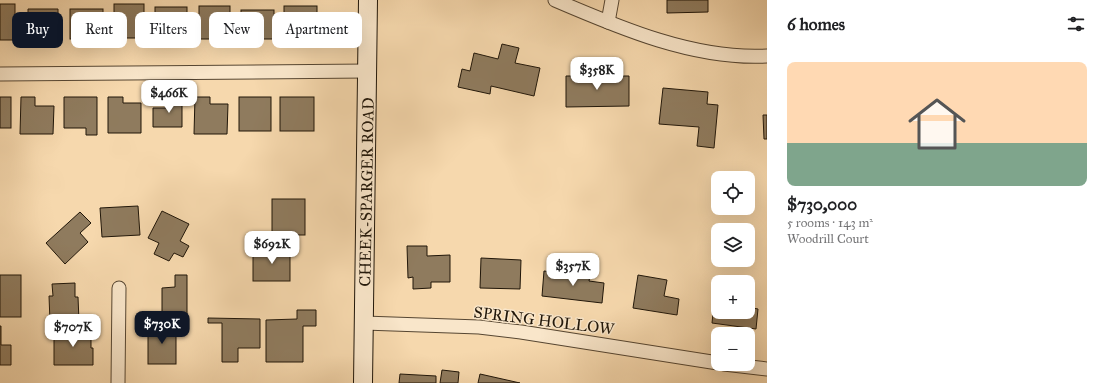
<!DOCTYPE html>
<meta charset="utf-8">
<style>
body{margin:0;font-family:"IM FELL Great Primer",serif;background:#f2f2f2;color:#202124;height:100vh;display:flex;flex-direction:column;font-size:15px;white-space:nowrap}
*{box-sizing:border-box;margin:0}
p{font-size:13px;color:#757577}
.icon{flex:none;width:22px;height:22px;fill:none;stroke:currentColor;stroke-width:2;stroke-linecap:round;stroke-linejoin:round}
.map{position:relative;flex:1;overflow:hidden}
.side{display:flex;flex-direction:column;background:#fff;width:340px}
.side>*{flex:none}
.hud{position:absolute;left:12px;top:12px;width:380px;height:36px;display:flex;gap:8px}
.buttons{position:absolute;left:711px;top:171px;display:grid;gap:8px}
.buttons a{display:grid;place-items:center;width:44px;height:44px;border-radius:8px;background:#fff;box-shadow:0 4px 16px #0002;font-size:20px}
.price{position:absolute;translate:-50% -34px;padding:0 9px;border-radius:8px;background:#fff;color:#222;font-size:13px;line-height:26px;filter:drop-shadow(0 1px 2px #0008)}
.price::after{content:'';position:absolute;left:50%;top:24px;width:12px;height:9px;margin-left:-6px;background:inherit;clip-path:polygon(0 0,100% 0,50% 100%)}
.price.active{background:#111827;color:#fff}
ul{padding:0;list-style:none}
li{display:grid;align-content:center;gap:8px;height:212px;padding:0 20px}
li+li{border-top:1px solid #e0e0e0}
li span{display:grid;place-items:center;height:124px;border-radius:8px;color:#555}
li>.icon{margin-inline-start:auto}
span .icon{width:72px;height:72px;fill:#fffc;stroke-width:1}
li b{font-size:17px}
h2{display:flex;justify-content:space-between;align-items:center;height:48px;padding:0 20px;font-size:17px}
.tag{padding:0 14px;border-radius:8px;background:#fff;box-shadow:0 4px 16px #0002;font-size:14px;line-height:36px}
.tag.active{background:#111827;color:#fff}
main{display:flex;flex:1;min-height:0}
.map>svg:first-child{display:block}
.building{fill:#8f7b5e;stroke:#201609}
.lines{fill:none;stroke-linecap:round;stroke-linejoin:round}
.street-casing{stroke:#564632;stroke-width:15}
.secondary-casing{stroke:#201609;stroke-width:20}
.street{stroke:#f9e6ca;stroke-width:13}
.secondary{stroke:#f9e6ca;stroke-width:18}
.labels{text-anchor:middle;stroke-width:3;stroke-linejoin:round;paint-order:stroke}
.street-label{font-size:16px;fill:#201609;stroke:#f9e6ca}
</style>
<main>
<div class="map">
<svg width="767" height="383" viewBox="0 0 767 383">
<rect width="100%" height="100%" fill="#f6d8ad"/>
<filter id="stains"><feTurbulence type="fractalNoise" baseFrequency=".005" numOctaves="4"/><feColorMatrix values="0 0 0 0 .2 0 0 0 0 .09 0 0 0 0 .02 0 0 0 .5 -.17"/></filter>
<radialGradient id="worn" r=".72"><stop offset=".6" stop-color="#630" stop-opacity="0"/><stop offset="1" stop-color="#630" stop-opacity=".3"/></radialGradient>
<!-- building -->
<g class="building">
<polygon points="667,0 708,0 708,12 667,13"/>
<rect x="0" y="4" width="15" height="36"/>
<rect x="114" y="4" width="30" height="34"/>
<rect x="199" y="6" width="31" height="33"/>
<rect x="284" y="6" width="33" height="31"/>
<rect x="155" y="7" width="32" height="33"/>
<polygon points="28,9 58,9 58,29 42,29 42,42 28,42"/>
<rect x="70" y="9" width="33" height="30"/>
<rect x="241" y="10" width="33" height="29"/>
<polygon points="502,44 519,48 515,63 540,68 534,96 491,86 490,94 458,87 462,69 470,71 474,53 498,59"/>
<polygon points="566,76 629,76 629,106 566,107"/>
<polygon points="663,88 708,92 707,104 718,105 714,148 697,146 699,127 659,124"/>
<polygon points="168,96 182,96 182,127 153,127 153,108 168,108"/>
<rect x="0" y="97" width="11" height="31"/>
<polygon points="21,97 35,97 35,106 54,106 53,134 20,134"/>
<polygon points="64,97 97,97 97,135 86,135 86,128 64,128"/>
<polygon points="108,97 123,97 123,103 141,103 141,133 108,133"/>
<polygon points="195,97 210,97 210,104 228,104 227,134 194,134"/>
<rect x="239" y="97" width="32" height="34"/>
<rect x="280" y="97" width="34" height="34"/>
<polygon points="763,115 767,115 767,139 764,139"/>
<rect x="272" y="199" width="33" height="36"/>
<polygon points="138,206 140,235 102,237 100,208"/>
<polygon points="162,211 189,224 180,241 189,246 183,257 174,253 169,261 154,254 159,243 148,238"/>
<polygon points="80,212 91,223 80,233 88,242 65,264 46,243"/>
<polygon points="407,246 427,246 427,256 450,255 450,282 431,282 431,288 413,289 413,277 408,278"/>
<rect x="253" y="249" width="37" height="32"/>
<polygon points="481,258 521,260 520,289 480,288"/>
<polygon points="579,269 591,270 589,281 604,283 602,303 542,296 544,271 579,275"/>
<rect x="0" y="275" width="21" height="42"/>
<polygon points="175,275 187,275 187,320 162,320 162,288 175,287"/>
<polygon points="638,275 667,280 664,296 679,299 677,315 633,308"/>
<polygon points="75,283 75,297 78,297 79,321 50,322 49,296 53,296 52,284"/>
<polygon points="715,294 718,294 718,312 748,312 748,307 758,309 756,329 712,323"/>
<polygon points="297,310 316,310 316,326 303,326 303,362 266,362 266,320 297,319"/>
<polygon points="208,318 260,319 260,348 238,348 238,362 222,362 222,323 208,323"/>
<polygon points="0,326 1,326 1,345 11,345 11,365 0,365"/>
<rect x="148" y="326" width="28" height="38"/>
<polygon points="54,330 91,330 91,348 93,348 93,365 54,365"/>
<polygon points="442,370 459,372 458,383 440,383"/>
<polygon points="400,374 436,376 436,383 399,383"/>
<polygon points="480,374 520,383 478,383"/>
</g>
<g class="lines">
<defs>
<g id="street">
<path d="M 555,0 C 620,28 695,60 767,56"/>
<polyline points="608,22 612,0"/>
<polyline points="0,74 368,71"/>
<polyline points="364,323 479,327 521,332 718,363"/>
<polyline points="724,364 767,369"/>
<polyline points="118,383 119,288"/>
</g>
<polyline id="secondary" points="363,383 368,0"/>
</defs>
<!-- street casing -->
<use href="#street" class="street-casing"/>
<!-- secondary casing -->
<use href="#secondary" class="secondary-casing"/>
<!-- street -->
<use href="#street" class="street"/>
<!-- secondary -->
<use href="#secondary" class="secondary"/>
</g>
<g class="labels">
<!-- street labels -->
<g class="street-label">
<text transform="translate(366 192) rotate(-89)" y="6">CHEEK-SPARGER ROAD</text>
<text transform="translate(544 320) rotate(7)" y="6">SPRING HOLLOW</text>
</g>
</g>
<rect width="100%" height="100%" filter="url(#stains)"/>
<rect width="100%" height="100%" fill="url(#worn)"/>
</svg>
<div class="buttons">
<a><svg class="icon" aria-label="locate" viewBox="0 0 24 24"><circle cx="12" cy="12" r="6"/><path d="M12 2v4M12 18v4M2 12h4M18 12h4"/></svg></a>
<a><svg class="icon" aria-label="layers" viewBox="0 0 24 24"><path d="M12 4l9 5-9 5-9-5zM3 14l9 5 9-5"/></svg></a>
<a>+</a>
<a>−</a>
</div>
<b class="price" style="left:597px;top:91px">$358K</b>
<b class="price" style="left:169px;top:114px">$466K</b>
<b class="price" style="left:272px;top:265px">$692K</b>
<b class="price" style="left:573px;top:287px">$357K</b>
<b class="price active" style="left:162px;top:345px">$730K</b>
<b class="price" style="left:73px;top:348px">$707K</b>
<div class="hud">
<a class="tag active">Buy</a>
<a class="tag">Rent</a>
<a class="tag">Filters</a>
<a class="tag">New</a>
<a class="tag">Apartment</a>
</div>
</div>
<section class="side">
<h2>6 homes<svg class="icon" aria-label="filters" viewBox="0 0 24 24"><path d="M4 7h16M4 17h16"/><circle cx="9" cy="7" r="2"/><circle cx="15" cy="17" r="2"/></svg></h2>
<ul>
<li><span style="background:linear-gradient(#ffd9b3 65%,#7fa58c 0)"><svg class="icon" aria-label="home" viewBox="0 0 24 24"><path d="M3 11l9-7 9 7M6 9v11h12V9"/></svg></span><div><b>$730,000</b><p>5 rooms · 143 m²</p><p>Woodrill Court</p></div></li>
</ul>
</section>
</main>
